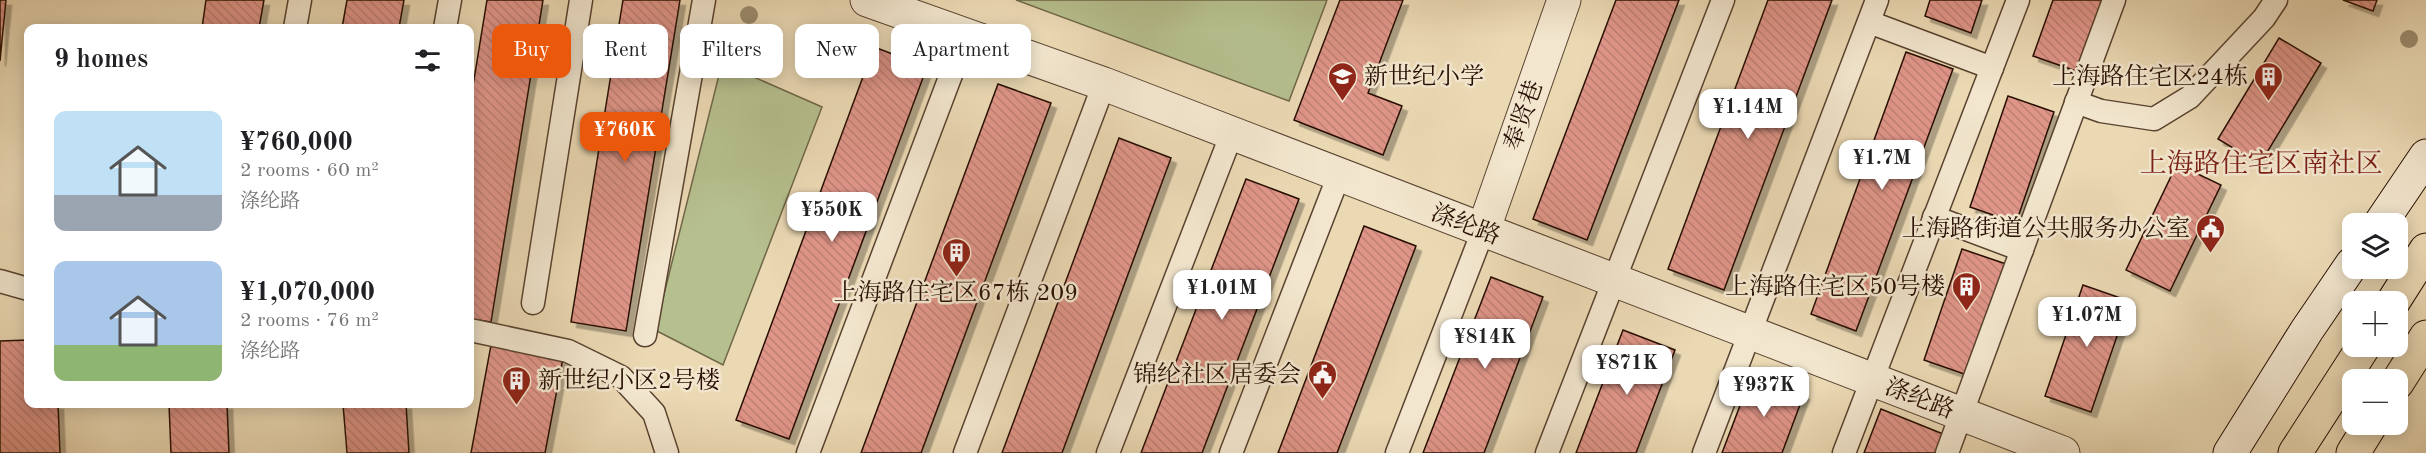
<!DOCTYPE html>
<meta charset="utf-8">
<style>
body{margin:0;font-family:"Old Standard TT","Noto Serif SC",serif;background:#f2f2f2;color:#202124;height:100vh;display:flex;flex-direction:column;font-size:22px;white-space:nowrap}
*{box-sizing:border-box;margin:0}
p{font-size:20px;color:#757577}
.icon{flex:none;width:33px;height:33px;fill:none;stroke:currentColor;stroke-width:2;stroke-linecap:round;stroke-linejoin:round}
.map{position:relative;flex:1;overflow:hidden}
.panel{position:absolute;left:24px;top:24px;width:450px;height:384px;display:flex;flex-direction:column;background:#fff;border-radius:12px;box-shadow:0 3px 15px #0003}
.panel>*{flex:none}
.hud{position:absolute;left:492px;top:24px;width:570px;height:54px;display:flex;gap:12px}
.buttons{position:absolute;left:2342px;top:213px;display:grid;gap:12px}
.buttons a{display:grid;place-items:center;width:66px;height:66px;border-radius:12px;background:#fff;box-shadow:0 3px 15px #0003;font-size:30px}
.price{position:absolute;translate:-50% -51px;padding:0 14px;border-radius:12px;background:#fff;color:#222;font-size:20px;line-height:39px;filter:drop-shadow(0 2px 3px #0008)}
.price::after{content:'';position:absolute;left:50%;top:36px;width:18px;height:14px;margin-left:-9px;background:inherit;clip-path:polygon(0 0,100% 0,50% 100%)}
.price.on{background:#ea580c;color:#fff}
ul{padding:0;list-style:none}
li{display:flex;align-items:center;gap:18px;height:150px;padding:0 30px}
li span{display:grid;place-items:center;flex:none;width:168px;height:120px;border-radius:12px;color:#555}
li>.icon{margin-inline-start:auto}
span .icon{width:72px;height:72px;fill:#fffc;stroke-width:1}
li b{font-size:26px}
h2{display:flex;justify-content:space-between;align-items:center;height:72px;padding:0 30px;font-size:26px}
.pill{padding:0 21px;border-radius:12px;background:#fff;box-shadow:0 3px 15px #0003;font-size:21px;line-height:54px}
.pill.on{background:#ea580c;color:#fff}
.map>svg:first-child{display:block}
.park{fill:#b6bf8e;stroke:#6f6748;stroke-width:1.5}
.building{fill:url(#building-back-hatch);stroke:#280f03;stroke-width:1.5;filter:url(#shadow)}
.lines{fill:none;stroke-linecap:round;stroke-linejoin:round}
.lane-casing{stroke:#59422f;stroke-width:25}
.street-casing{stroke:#59422f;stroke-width:35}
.secondary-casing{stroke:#280f03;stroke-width:35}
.primary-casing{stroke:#280f03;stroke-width:35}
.lane{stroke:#f2e6ce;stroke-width:22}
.street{stroke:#f2e6ce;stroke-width:33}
.secondary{stroke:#f2e6ce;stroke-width:33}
.primary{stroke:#ebd9b4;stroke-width:33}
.tree{fill:#9b8c6e}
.labels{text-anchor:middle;stroke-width:5;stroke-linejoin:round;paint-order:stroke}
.poi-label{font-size:24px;fill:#280f03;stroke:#f2e6ce;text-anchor:end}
.street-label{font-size:24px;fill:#280f03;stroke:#f2e6ce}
.quarter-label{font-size:27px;fill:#7a1f14;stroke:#f2e6ce}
</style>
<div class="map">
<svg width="2426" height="453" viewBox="0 0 2426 453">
<defs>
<pattern id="building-back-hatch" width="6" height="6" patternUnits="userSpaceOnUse" patternTransform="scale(1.5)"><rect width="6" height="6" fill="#df9588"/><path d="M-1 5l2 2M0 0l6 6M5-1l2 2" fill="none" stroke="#bf7f74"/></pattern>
<filter id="shadow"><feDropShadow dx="5.5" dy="5.5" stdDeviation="0" flood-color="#0004"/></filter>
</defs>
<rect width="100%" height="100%" fill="#ebd9b4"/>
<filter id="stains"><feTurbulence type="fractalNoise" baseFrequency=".00333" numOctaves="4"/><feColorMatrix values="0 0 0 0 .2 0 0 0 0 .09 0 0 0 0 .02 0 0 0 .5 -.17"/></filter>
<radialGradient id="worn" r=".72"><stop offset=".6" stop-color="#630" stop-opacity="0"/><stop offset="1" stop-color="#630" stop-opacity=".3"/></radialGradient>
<!-- park -->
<g class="park">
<polygon points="1016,0 1327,0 1289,101"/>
<polygon points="722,63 822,107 723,365 655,330"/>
</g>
<!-- building -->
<g class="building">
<polygon points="0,0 6,0 0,61"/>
<polygon points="206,0 264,0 259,28 202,28"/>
<polygon points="347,0 404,0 399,28 342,28"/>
<polygon points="487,0 543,0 491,322 470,319 470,104"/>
<polygon points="623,0 680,0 626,331 571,322"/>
<polygon points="1340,0 1403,0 1368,93 1402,106 1383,155 1294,120"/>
<polygon points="1616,0 1679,0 1587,240 1533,219"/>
<polygon points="1768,0 1832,0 1724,290 1668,269"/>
<polygon points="1930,0 1982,0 1971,33 1925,16"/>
<polygon points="2053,0 2104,0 2079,72 2033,56"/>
<polygon points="2343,0 2377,0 2373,11"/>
<polygon points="2279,38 2321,63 2260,164 2218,139"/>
<polygon points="874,47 927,67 789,439 736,420"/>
<polygon points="1906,52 1953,69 1856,331 1811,314"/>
<polygon points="998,84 1051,103 921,453 861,453"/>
<polygon points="2008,96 2054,112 2016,223 1970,207"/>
<polygon points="1119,138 1171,158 1062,453 1002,453"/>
<polygon points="2177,164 2221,185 2170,291 2126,270"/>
<polygon points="1246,179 1299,199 1202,453 1141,453"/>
<polygon points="1364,226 1416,246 1337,453 1278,453"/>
<polygon points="1962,249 2009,265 1970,376 1924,360"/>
<polygon points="1491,277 1543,297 1484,453 1423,453"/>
<polygon points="2083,285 2129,301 2091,412 2045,396"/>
<polygon points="1623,330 1675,350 1636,453 1576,453"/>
<polygon points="28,340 28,404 58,404 60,453 0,453 0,341"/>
<polygon points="491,345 563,358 545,453 471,453"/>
<polygon points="1752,374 1804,394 1782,453 1722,453"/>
<polygon points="169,404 227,404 229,453 171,453"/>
<polygon points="343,404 406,404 409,453 347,453"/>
<polygon points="1881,409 1943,434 1935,453 1864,453"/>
</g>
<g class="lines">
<defs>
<g id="lane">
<polyline points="1869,22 1992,68"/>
<polyline points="295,28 300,0"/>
<polyline points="445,28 450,0"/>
<polyline points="2076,102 2101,111 2154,119 2190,97 2264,18 2276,0"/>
<polyline points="1934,217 2022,250"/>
<polyline points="0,281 28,289"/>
<polyline points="533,303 581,0"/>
<polyline points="470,330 568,351 621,377 654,413 667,453"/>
<polyline points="645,335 704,0"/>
<polyline points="808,453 966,35"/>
<polyline points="965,453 1104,84"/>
<polyline points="1108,453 1232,133"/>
<polyline points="1231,453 1339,175"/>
<polyline points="1397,453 1483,231"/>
<polyline points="1547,453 1723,0"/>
<polyline points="1704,453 1877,0"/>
<polyline points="1844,453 2018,0"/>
<polyline points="1947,453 2114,0"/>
</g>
<g id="street">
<polyline points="867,0 1104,84 2063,453"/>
<polyline points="1483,231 1564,0"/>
</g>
<g id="secondary">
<polyline points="2380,224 2426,156"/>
<polyline points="2230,453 2307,330 2352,264"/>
</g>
<g id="primary">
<polyline points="2393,302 2426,250"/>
<polyline points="2397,383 2426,337"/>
<polyline points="2295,453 2364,346"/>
<polyline points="2353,453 2371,424"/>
</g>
</defs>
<!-- lane casing -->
<use href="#lane" class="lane-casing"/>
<!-- street casing -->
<use href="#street" class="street-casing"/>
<!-- secondary casing -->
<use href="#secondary" class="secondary-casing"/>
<!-- primary casing -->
<use href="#primary" class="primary-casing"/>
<!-- lane -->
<use href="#lane" class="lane"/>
<!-- street -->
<use href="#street" class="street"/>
<!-- secondary -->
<use href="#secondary" class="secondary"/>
<!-- primary -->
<use href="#primary" class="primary"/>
</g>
<!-- trees -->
<g class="tree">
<circle cx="749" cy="15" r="9"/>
<circle cx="2409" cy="39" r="9"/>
</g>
<!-- icons -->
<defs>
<symbol id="school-pin" viewBox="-11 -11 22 30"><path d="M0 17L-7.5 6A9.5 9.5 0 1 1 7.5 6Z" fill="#8f2418" stroke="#f2e6ce"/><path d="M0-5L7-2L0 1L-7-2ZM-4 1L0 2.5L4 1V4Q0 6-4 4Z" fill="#fff"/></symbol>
<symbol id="building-pin" viewBox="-11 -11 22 30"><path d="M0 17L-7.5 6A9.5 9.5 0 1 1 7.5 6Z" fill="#8f2418" stroke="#f2e6ce"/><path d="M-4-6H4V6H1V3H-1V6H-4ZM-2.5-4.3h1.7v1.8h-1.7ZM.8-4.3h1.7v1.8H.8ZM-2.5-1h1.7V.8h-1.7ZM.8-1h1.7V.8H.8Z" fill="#fff"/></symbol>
<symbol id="civic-pin" viewBox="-11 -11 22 30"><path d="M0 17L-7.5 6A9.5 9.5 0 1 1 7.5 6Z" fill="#8f2418" stroke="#f2e6ce"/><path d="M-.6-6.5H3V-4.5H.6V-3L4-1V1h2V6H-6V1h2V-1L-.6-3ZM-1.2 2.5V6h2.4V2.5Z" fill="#fff"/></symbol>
</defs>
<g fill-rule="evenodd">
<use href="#school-pin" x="1326" y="60" width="33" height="45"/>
<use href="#building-pin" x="2252" y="60" width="33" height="45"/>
<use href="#civic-pin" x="2194" y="212" width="33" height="45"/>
<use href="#building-pin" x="940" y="236" width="33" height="45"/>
<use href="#building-pin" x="1950" y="270" width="33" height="45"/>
<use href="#civic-pin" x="1306" y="358" width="33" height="45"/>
<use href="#building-pin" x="500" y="364" width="33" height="45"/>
</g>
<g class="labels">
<!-- poi labels -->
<g class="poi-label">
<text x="1364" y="84" text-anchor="start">新世纪小学</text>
<text x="2248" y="84">上海路住宅区24栋</text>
<text x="2190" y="236">上海路街道公共服务办公室</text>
<text x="1945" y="294">上海路住宅区50号楼</text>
<text x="956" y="300" text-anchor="middle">上海路住宅区67栋 209</text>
<text x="1301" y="382">锦纶社区居委会</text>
<text x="538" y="388" text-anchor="start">新世纪小区2号楼</text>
</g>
<!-- street labels -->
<g class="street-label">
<text transform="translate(1523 115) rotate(-71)" y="8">奉贤巷</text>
<text transform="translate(1466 224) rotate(21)" y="8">涤纶路</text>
<text transform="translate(1920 398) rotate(21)" y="8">涤纶路</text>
</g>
<!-- quarter labels -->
<g class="quarter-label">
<text x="2261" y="172">上海路住宅区南社区</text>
</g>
</g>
<rect width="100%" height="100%" filter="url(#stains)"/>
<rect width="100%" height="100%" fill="url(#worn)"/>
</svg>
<div class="buttons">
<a><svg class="icon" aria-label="layers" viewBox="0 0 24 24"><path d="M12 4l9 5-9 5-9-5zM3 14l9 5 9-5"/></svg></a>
<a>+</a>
<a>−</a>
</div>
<b class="price" style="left:1748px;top:140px">¥1.14M</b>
<b class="price on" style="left:625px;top:163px">¥760K</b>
<b class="price" style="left:1882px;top:191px">¥1.7M</b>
<b class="price" style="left:832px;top:243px">¥550K</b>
<b class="price" style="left:1222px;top:321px">¥1.01M</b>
<b class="price" style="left:2087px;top:348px">¥1.07M</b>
<b class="price" style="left:1485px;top:370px">¥814K</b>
<b class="price" style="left:1627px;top:396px">¥871K</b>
<b class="price" style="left:1764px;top:418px">¥937K</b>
<div class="hud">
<a class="pill on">Buy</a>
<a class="pill">Rent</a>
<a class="pill">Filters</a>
<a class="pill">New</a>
<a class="pill">Apartment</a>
</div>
<section class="panel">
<h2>9 homes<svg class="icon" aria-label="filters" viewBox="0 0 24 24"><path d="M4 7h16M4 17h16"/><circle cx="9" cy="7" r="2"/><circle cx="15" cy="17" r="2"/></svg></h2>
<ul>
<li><span style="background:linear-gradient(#bfe0f5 70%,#9aa5b1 0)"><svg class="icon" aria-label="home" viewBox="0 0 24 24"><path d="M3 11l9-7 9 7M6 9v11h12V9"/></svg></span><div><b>¥760,000</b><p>2 rooms · 60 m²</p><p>涤纶路</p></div></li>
<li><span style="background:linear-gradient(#a9c7e8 70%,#8fb573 0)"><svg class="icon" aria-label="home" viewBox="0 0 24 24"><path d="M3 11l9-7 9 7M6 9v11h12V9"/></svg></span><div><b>¥1,070,000</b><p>2 rooms · 76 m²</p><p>涤纶路</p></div></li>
</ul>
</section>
</div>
